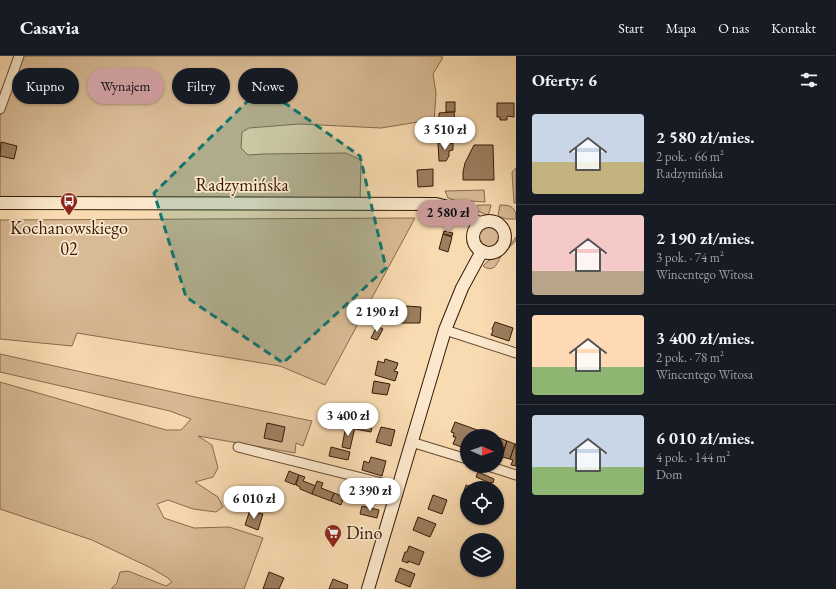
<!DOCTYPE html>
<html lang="pl">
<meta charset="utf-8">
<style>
body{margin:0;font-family:"EB Garamond",serif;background:#20242c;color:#f1f3f6;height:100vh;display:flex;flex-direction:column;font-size:15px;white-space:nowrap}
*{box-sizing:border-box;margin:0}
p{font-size:13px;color:#9ea1a6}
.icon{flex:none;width:22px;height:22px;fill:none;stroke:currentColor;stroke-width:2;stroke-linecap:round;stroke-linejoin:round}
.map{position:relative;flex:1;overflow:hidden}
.side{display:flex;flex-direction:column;background:#171b24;width:320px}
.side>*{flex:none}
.top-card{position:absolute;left:12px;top:12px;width:380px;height:36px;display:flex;gap:8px}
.needle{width:26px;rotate:92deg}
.controls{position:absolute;left:460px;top:373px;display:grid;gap:8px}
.controls a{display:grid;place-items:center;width:44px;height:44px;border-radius:50%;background:#171b24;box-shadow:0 1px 3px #0004;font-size:20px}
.price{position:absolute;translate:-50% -34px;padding:0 9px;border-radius:14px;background:#fff;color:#222;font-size:13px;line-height:26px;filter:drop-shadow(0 1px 2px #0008)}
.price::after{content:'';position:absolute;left:50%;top:24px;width:12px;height:9px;margin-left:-6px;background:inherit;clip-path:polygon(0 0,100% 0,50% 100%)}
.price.on{background:#c59692;color:#111}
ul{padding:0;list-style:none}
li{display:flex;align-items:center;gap:12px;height:100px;padding:0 16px}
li+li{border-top:1px solid #363941}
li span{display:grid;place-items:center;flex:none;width:112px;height:80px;border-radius:4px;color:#555}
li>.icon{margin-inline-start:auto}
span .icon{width:48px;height:48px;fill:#fffc;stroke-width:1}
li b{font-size:17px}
h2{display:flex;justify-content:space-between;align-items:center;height:48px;padding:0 16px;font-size:17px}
.chip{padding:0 14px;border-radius:18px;background:#171b24;box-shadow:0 1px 3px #0004;font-size:14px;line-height:36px}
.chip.on{background:#c59692;color:#111}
header{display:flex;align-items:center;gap:24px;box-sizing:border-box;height:56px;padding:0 20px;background:#171b24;border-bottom:1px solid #363941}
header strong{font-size:19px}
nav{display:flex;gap:22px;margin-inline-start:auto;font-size:14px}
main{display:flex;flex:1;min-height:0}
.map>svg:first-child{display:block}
.green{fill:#d8ba94;stroke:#886a4d}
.building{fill:#9c7e5f;stroke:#381906}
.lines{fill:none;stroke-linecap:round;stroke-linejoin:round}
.street-casing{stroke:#684a31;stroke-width:11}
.secondary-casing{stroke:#381906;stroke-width:14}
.street{stroke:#fbe8cc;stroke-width:9}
.secondary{stroke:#fbe8cc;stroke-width:12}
.marked{fill:#0f766e;fill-opacity:0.2;stroke:#0f766e;stroke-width:3;stroke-dasharray:8 5;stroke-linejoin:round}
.labels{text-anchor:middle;stroke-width:3.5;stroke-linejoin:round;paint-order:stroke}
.street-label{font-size:18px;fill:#381906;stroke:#fbe8cc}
.poi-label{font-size:18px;fill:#381906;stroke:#fbe8cc}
</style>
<header>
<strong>Casavia</strong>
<nav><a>Start</a><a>Mapa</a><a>O nas</a><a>Kontakt</a></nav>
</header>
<main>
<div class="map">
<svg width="516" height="533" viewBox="0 0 516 533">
<rect width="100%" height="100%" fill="#f9dbb1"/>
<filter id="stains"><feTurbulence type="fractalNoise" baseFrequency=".005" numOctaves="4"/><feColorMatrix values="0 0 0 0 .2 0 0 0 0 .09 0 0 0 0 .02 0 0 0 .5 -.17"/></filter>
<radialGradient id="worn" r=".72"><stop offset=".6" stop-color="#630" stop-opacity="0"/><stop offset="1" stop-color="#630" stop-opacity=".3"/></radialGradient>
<!-- green -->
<g class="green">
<polygon points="19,0 442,0 442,3 433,18 436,37 434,67 418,66 381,72 299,68 249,72 242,76 241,92 248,99 263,98 346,97 361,104 360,147 0,145 0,53"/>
<polygon points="516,112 516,147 514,147 512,116"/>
<polygon points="484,134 485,146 470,145 468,149 448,142 445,135"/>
<polygon points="478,149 491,149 489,157 487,159 474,153"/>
<path d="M 500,149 C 511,149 516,151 516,163 L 506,163 L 498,160 Z"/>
<polygon points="415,162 325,329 280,310 77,277 72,290 0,283 0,164"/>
<circle cx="489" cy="181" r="10"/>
<path d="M 516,181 L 516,185 C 511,189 507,194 502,199 C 497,206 495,218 483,210 L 488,205 L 505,196 Z"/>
<polygon points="0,298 195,341 312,365 303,390 296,387 295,397 198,380 212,389 218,412 213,421 195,426 218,441 223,451 216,456 193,453 168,444 157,448 164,462 194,472 229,471 263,482 244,533 111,533 117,527 120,516 128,515 166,530 172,526 168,522 151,512 92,484 0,453 0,326 166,374 181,374 191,363 170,355 0,316"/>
</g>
<!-- building -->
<g class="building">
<polygon points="38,27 53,28 51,44 36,42"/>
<rect x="446" y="46" width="9" height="10"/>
<polygon points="497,47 514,47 514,61 507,60 507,64 500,64 500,61 497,61"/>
<polygon points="454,56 455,67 439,67 439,57"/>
<polygon points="1,86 17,90 14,103 0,100"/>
<polygon points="438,87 453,87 453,94 449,95 449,100 446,105 439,105"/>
<polygon points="474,89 493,89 494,124 463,124 463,116 465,107"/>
<polygon points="433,113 433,130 418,131 417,114"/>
<polygon points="444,175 453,177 452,180 443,178"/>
<polygon points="443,178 452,181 448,196 439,193"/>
<polygon points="406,250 421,251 420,267 400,267 400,259 402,259 402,255 406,255"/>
<polygon points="495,266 513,272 509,285 491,279 493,275 492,273"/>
<polygon points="377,270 383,273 377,284 371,282"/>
<polygon points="385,303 398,307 396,313 395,313 394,315 398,316 395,325 375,319 378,305 384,307"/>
<polygon points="374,325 390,328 387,339 372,337"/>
<polygon points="356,352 366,353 364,361 354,360"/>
<polygon points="356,366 372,369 371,376 355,373"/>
<polygon points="455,366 494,380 467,380 467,395 467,393 453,388 456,381 453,381 454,377 451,376"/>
<polygon points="267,367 285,371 282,386 264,382"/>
<polygon points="346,369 355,371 350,393 342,391"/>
<polygon points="381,371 395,374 391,390 376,386"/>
<polygon points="497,381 507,385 500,405 497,404"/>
<polygon points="507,385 515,388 510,403 502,401 501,405"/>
<polygon points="515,388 516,388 516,410 511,409 513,404 510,403"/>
<polygon points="331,391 350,396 348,404 329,400"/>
<polygon points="371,401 386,405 382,420 362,414 364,405 369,407"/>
<polygon points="289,415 299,419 295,429 285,425"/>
<polygon points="478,416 494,423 493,427 490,426 490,427 476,421"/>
<polygon points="299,419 305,421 303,425 316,430 312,438 300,433 300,431 296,429"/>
<polygon points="317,425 323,427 321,432 334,437 331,445 312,438"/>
<polygon points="466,429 474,432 467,432 467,440 463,438"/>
<polygon points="361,430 374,434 370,448 358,444"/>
<polygon points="334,437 344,441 341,449 331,445"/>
<polygon points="433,439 447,444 442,458 428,453"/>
<polygon points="362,450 379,454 377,462 360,458"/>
<polygon points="250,454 256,456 255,457 263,458 258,474 245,469"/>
<polygon points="418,461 436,468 430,481 413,474"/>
<polygon points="409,490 424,496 419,509 408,505 408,507 402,505 405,496 407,496"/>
<polygon points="400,512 415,518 410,531 395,525"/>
<polygon points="269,516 284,522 279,533 263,533"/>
<polygon points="333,523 348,529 347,533 329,533"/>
</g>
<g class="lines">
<defs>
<g id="street">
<polyline points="0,53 19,0"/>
<polyline points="445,274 516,297"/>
<polyline points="411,386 467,403"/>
<polyline points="238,391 398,431"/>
<polyline points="488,410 516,419"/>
</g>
<g id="secondary">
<polyline points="0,147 436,148 452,152 479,167"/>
<circle cx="489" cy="181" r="16"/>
<polyline points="368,533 445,274 462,232 482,195"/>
</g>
</defs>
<!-- street casing -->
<use href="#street" class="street-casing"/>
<!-- secondary casing -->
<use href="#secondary" class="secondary-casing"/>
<!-- street -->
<use href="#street" class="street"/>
<!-- secondary -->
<use href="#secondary" class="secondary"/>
</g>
<!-- marked area -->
<path class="marked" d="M 262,31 L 360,100 L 386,212 L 283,307 L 186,241 L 154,137 Z"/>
<!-- icons -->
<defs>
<symbol id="bus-pin" viewBox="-11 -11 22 30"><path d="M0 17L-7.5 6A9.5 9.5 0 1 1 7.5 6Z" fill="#8f2418" stroke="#fbe8cc"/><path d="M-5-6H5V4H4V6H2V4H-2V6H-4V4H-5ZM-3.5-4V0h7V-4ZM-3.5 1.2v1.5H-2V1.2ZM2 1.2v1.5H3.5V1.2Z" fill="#fff"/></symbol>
<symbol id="supermarket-pin" viewBox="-11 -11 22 30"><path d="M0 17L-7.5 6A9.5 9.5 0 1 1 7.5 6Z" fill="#8f2418" stroke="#fbe8cc"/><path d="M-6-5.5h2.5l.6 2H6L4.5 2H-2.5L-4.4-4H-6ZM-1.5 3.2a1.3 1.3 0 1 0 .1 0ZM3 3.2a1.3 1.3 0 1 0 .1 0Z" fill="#fff"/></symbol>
</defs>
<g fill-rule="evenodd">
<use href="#bus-pin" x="59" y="135" width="20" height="27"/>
<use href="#supermarket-pin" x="323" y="467" width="20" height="27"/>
</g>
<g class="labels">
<!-- street labels -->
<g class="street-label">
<text x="242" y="135">Radzymińska</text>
</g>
<!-- poi labels -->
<g class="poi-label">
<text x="69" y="178">Kochanowskiego<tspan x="69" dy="21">02</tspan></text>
<text x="346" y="483" text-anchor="start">Dino</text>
</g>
</g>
<rect width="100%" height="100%" filter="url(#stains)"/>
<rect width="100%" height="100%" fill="url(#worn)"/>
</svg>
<div class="controls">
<a><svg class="needle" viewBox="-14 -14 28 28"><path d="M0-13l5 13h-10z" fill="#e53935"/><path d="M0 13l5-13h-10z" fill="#9ea1a6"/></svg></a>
<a><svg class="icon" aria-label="locate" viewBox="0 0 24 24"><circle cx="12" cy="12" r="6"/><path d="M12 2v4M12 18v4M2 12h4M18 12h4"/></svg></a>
<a><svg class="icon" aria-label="layers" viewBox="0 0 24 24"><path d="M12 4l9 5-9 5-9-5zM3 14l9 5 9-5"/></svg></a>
</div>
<b class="price" style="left:445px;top:95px">3 510 zł</b>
<b class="price on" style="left:448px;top:178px">2 580 zł</b>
<b class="price" style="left:377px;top:277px">2 190 zł</b>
<b class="price" style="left:348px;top:381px">3 400 zł</b>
<b class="price" style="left:370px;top:456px">2 390 zł</b>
<b class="price" style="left:254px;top:464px">6 010 zł</b>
<div class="top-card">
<a class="chip">Kupno</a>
<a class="chip on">Wynajem</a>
<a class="chip">Filtry</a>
<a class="chip">Nowe</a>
</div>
</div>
<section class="side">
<h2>Oferty: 6<svg class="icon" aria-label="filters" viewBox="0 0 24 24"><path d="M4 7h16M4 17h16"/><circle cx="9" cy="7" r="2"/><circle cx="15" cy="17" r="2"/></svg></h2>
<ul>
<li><span style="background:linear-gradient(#c9d6e8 60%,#c2b280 0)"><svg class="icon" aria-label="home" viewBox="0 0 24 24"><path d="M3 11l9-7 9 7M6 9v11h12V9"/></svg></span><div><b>2 580 zł/mies.</b><p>2 pok. · 66 m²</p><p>Radzymińska</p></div></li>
<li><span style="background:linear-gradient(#f6c9c9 70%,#b9a48a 0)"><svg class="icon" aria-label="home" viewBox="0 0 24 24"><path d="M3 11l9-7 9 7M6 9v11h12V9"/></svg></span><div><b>2 190 zł/mies.</b><p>3 pok. · 74 m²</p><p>Wincentego Witosa</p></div></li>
<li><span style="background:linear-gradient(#ffd9b3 65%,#8fb573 0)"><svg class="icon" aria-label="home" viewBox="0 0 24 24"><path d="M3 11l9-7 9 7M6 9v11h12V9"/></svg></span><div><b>3 400 zł/mies.</b><p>2 pok. · 78 m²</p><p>Wincentego Witosa</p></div></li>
<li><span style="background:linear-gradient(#c9d6e8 65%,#8fb573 0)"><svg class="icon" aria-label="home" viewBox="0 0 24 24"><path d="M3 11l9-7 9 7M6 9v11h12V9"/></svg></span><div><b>6 010 zł/mies.</b><p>4 pok. · 144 m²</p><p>Dom</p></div></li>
</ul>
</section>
</main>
